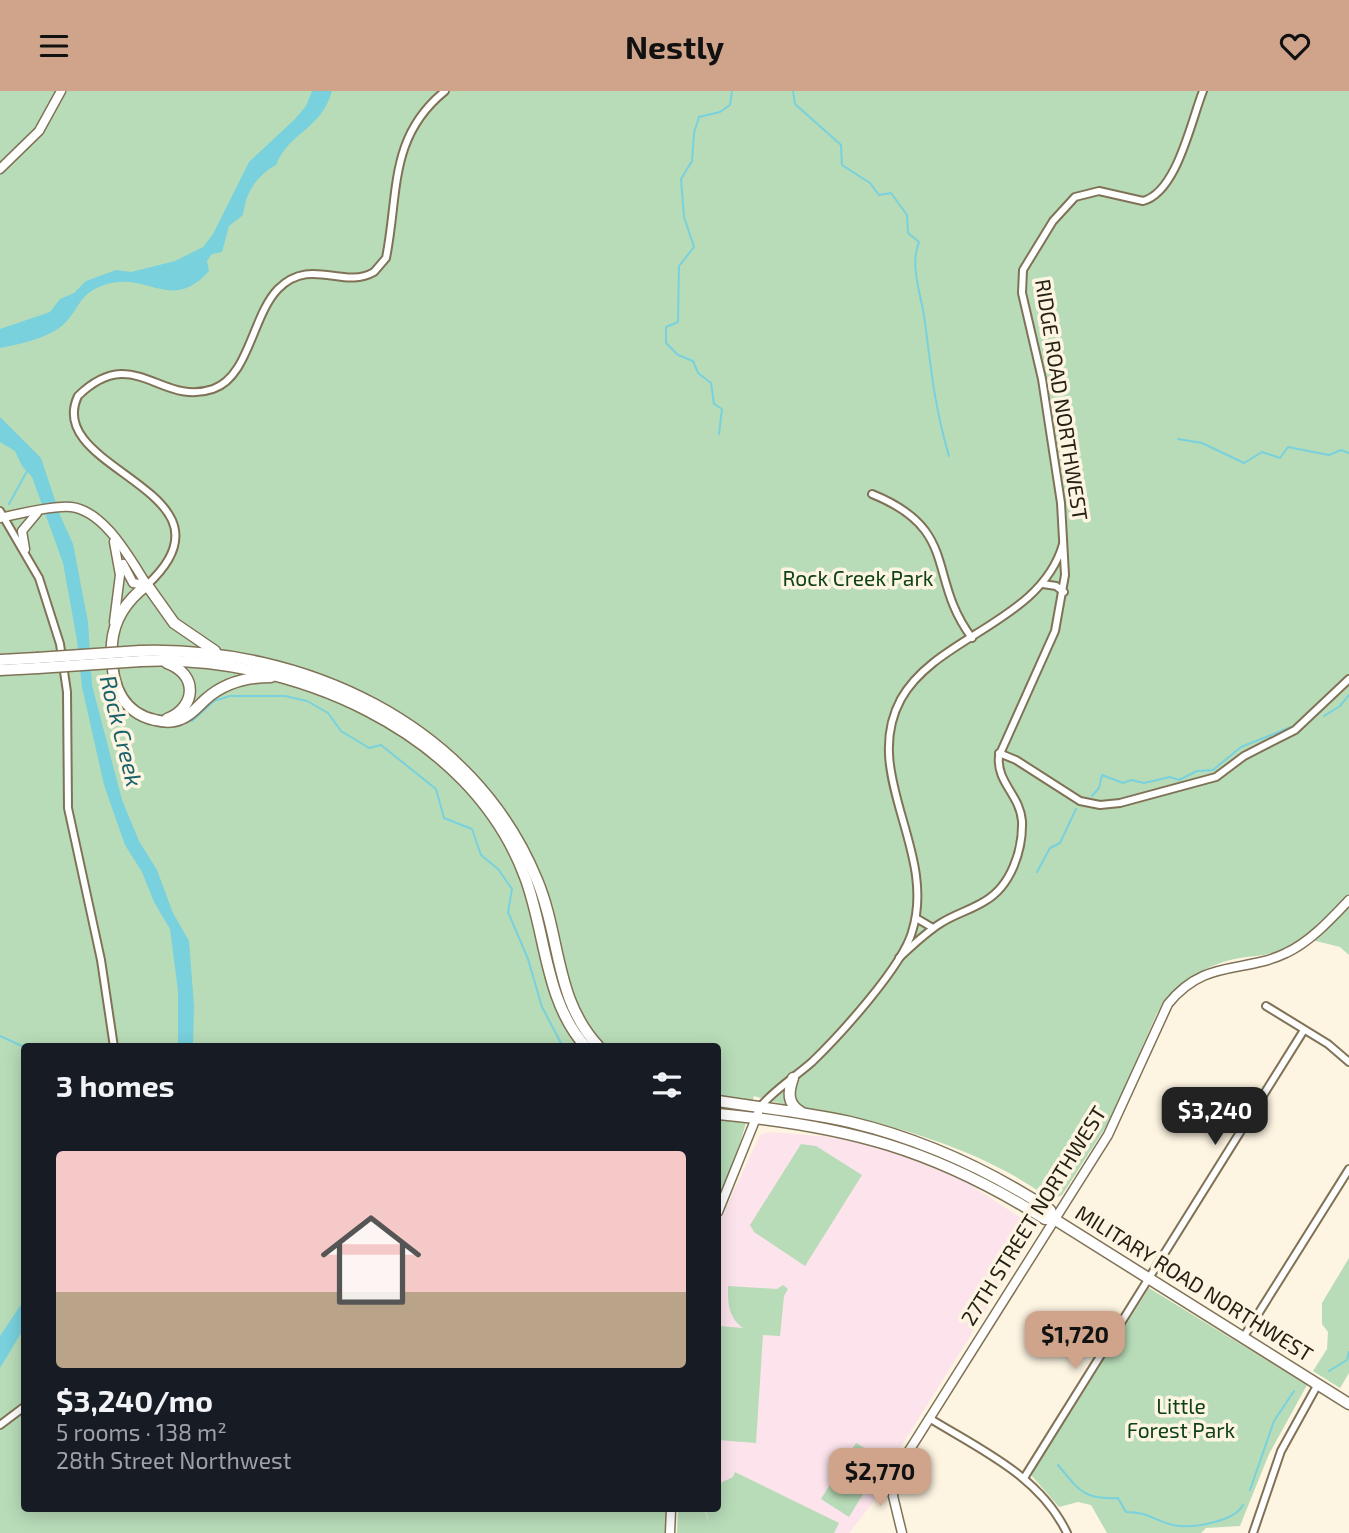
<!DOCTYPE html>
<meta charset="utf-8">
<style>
body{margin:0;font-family:"Exo 2",sans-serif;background:#242831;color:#f1f3f6;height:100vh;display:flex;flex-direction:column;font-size:26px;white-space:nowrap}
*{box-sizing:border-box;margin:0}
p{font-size:23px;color:#9ea1a6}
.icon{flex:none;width:38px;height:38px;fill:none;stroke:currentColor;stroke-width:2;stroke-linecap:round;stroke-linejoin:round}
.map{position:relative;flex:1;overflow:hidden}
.sheet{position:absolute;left:21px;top:952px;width:700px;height:469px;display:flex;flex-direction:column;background:#171b24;border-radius:7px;box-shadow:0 4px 18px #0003}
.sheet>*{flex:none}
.price{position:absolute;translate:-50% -60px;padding:0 16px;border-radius:14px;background:#cfa48a;color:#111;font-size:23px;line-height:46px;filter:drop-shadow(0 2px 4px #0008)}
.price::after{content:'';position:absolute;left:50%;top:42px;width:21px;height:16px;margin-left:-10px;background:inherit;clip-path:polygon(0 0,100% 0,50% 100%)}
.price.selected{background:#222;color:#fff}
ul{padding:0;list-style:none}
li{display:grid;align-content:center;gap:14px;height:371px;padding:0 35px}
li span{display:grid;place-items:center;height:217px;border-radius:7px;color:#555}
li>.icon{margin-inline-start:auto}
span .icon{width:126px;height:126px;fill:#fffc;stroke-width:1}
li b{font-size:30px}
h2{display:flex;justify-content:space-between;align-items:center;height:84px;padding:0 35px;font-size:30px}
header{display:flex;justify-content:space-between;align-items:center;height:91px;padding:0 35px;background:#cfa48a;color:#111;font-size:32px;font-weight:700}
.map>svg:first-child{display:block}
.education{fill:#fce3ec}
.green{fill:#b8dcb8}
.water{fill:#78d1dd}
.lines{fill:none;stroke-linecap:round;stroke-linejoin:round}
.stream{stroke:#78d1dd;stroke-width:2}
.street-casing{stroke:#807256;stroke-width:10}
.secondary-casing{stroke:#807256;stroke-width:11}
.primary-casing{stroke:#807256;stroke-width:13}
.street{stroke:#fff;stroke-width:6}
.secondary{stroke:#fff;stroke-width:8}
.primary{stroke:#fff;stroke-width:10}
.primary-bridge-casing{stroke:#807256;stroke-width:13;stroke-linecap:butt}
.primary-bridge{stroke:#fff;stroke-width:10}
.labels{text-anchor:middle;stroke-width:7;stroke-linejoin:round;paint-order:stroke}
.street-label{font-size:21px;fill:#262115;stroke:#fdf4e1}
.park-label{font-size:21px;fill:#0c4214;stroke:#fdf4e1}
.water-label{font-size:23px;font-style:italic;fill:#19626c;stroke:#fdf4e1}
</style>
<header><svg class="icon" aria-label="menu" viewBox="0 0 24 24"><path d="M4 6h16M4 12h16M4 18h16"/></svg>Nestly<svg class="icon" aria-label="heart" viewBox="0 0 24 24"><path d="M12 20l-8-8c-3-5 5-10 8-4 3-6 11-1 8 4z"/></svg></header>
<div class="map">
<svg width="1349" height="1442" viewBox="0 0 1349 1442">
<rect width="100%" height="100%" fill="#fdf4e1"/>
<!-- education -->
<polygon class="education" points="769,1041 832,1046 868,1053 910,1067 966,1091 1035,1136 1033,1145 890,1373 882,1400 849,1442 703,1442 679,1418 718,1418 718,1134 760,1044"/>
<!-- green -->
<g class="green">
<path d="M 0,0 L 1349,0 L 1349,803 C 1328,824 1305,849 1278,860 C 1266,865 1253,865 1240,867 C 1205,873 1177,892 1157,922 L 1111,1028 L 1062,1104 L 1051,1109 C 997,1068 925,1043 859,1028 C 824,1020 788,1016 754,1005 L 740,1052 L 718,1109 L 718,956 L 24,956 L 24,1418 L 669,1418 L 666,1442 L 0,1442 Z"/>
<polygon points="1349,812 1349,864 1340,856 1312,849"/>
<polygon points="801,1053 816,1055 862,1084 805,1175 754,1141 750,1134"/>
<polygon points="1349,1167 1349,1282 1340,1297 1313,1280 1327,1258 1328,1241 1322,1233 1322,1212"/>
<path d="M 783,1194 L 788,1198 L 784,1205 L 780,1245 L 763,1244 L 756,1352 L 718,1349 L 718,1235 L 743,1237 C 728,1226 728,1212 728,1195 L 777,1198 Z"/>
<polygon points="1149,1197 1307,1294 1269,1363 1240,1435 1206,1437 1201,1442 1107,1442 1091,1414 1078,1411 1059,1416 1031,1384"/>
<polygon points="856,1352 884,1369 849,1426 821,1408"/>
<polygon points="735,1381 839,1432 834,1442 677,1442 678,1418 704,1418 710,1434 705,1418 718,1418 718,1393 733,1386"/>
</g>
<!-- water -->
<g class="water">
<path d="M 312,0 L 332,0 C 321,39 289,41 276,74 C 256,85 246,101 243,124 L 229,135 L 222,161 L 212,163 L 207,170 L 209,180 C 171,223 147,179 104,194 C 79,203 80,216 66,231 C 51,247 20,253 0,257 L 0,238 L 50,221 L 60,208 L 74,202 L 86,190 L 116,179 L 131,181 L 175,170 L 203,156 L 213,143 L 249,71 L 294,29 L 306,15 Z"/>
<polygon points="0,326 41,367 60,424 73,453 88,531 92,594 122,709 139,750 157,779 173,822 189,850 194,915 193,955 178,955 178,900 170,838 154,811 142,781 125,754 104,694 82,596 77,549 63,472 32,386 22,375 15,360 0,351"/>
<polygon points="24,1209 24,1237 0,1277 0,1245"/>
</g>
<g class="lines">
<!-- stream -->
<g class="stream">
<path d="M 793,0 L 795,13 L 841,54 L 842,74 L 870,92 L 879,104 L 891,102 L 907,124 L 908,142 L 919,151 C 909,175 922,206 925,231 C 931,279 935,318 949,365"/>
<polyline points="719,343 722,318 714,313 711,292 698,282 693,270 678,264 666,252 666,236 678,231 679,175 694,156 684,126 681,88 692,70 694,42 699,26 720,21 730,14 732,0"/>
<polyline points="1178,348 1202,352 1244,372 1262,361 1280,367 1288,356 1329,364 1341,359 1349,362"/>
<polyline points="9,413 27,380"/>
<polyline points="1324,625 1340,615 1349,604"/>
<polyline points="192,630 214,610 230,605 285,605 307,610 328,622 341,640 369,657 381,654 436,698 444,727 472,738 481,764 498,778 512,798 508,821 528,868 542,916 563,956"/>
<polyline points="1092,705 1099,697 1102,684 1123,692 1131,689 1144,692 1170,686 1179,689 1197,680 1213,679 1241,656 1291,636"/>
<polyline points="1037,781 1050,757 1060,752 1076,718"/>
<polyline points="0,945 24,956"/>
<polyline points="1329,1280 1347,1269 1349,1261"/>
<path d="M 1058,1374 C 1079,1399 1083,1409 1118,1407 L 1126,1421 C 1147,1421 1154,1429 1173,1434 C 1191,1438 1234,1431 1243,1414"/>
<polyline points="1250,1399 1274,1330 1294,1300"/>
</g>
<defs>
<g id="street">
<path d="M 872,403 C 961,439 926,486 972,547"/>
<polyline points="0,420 39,487 60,553 67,601 68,717 101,869 114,956"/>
<polyline points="1043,493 1056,495 1064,501"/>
<path d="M 147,494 C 249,400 42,380 78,305 C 134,251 160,316 213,298 C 249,286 252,225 278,198 C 311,165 343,199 374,181 L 386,167 C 399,103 388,46 445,0"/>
<polyline points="999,662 1016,669 1080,710 1100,714 1120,712 1216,686 1244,665 1295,639 1349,588"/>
<polyline points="916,827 933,837"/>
<path d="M 899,867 C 913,854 925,842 941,832 C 955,823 971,819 985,810 C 1011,795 1023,759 1022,730 C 1020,704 996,691 999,665 L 1055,540 L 1065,484 L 1061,412 L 1042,288 L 1022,202 L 1023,179 L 1053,130 L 1075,106 L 1099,100 L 1143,110 C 1177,101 1191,30 1203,0"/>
<polyline points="1266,915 1328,953 1349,971"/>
<path d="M 760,1016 C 774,999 795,986 812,971 C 839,945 902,876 912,841 C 938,760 860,683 901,608 C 936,545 1041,531 1063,453"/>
<polyline points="1243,1247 1349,1078"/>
<path d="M 929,1327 C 981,1359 1040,1385 1067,1442"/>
<polyline points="0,1334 24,1316"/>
<polyline points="1024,1387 1304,939"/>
<polyline points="1253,1442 1281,1360 1318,1293"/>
</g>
<g id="secondary">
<polyline points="0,78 39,40 61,0"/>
<path d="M 0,427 C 17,423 55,414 71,416 C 105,420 130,468 147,494"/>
<polyline points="114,451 120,484 114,531"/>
<polyline points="25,458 22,440 37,422"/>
<polyline points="123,473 133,492 146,494"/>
<polyline points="718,1121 758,1022"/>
<polyline points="670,1442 671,1418"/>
<path d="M 902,1442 L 893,1405 L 895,1382 L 1108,1044 L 1168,913 C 1205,867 1243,883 1286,862 C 1310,851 1331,828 1349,809"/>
</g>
<g id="primary">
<path d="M 140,560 C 302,555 473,632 537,789 C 561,846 554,908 599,956"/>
<path d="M 215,560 L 174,532 L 147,494 C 127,509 114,528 112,552 C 110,586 118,621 155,629 C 163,631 172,632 181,628 C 192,624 198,615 206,608 C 224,592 247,586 271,586"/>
<polyline points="0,569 37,567"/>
<path d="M 141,570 C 289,563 470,638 525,786 C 546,841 544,910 586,956"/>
<path d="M 167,572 C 198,583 197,616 167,628"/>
<polyline points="0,579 38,577"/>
<path d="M 793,987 C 788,1001 787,1013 801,1021"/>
<path d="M 718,1010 C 762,1017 806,1021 850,1031 C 921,1048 989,1079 1050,1119 L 1054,1128"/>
<path d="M 718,1023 C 847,1035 934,1058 1045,1128 L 1054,1128 L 1349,1313"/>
</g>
</defs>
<!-- street casing -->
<use href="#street" class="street-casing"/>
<!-- secondary casing -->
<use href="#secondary" class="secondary-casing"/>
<!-- primary casing -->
<use href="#primary" class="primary-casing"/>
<!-- street -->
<use href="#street" class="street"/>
<!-- secondary -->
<use href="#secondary" class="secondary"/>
<!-- primary -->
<use href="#primary" class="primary"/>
<defs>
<g id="primary-bridge">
<polyline points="37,567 140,560"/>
<polyline points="38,577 141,570"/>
</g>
</defs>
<!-- primary-bridge casing -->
<use href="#primary-bridge" class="primary-bridge-casing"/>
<!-- primary-bridge -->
<use href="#primary-bridge" class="primary-bridge"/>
</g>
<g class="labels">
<!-- street labels -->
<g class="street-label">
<text transform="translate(1061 309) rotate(81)" y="7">RIDGE ROAD NORTHWEST</text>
<text transform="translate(1034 1125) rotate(-58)" y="7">27TH STREET NORTHWEST</text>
<text transform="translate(1194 1193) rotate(32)" y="7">MILITARY ROAD NORTHWEST</text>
</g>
<!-- park labels -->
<g class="park-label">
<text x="858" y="495">Rock Creek Park</text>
<text x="1181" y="1323">Little<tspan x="1181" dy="24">Forest Park</tspan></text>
</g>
<!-- water labels -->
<g class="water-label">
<text transform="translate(121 640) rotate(76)" y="8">Rock Creek</text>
</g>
</g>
</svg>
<b class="price selected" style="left:1215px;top:1056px">$3,240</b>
<b class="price" style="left:1075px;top:1280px">$1,720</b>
<b class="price" style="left:880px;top:1417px">$2,770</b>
<section class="sheet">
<h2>3 homes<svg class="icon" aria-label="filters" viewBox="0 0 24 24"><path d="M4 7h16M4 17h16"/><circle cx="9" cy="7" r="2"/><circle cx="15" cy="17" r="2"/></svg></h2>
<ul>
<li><span style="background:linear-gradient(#f6c9c9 65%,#b9a48a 0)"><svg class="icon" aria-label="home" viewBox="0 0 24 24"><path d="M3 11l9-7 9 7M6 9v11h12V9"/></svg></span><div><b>$3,240/mo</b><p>5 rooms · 138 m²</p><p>28th Street Northwest</p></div></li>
</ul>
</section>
</div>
